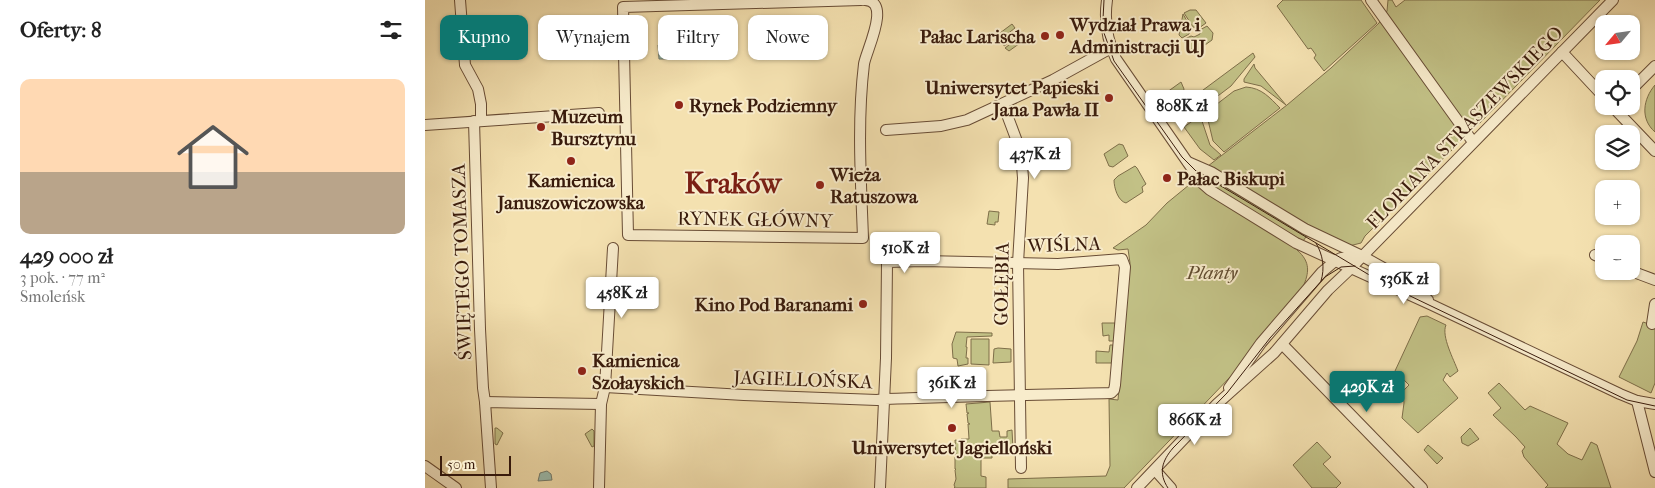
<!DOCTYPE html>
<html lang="pl">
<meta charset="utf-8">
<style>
body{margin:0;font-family:"IM FELL French Canon",serif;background:#f2f2f2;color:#222;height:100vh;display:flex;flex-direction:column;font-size:19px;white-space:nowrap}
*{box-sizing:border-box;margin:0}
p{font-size:16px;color:#767676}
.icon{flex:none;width:28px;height:28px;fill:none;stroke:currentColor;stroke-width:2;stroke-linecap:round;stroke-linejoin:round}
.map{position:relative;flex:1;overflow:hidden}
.drawer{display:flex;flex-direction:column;background:#fff;width:425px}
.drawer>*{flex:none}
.guide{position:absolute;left:15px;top:15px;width:475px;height:45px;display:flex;gap:10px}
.needle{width:32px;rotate:241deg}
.controls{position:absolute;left:1170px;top:15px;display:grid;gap:10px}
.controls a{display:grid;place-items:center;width:45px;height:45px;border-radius:10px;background:#fff;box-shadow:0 1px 4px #0004;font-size:25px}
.scale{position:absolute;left:15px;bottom:12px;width:71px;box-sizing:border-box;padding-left:5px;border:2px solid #391b0c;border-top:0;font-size:14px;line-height:18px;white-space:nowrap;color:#391b0c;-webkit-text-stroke:4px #f8eccc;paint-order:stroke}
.price{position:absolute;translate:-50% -42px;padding:0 11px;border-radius:5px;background:#fff;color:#222;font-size:16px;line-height:32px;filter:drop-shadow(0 1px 2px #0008)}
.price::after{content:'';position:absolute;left:50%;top:30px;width:15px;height:11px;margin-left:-8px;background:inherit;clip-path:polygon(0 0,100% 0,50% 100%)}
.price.on{background:#0f766e;color:#fff}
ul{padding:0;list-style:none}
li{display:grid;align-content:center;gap:10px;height:265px;padding:0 20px}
li span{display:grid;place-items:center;height:155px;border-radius:10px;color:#555}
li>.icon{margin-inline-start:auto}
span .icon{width:90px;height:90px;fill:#fffc;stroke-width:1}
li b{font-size:21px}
h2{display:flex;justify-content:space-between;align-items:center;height:60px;padding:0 20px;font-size:21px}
.pill{padding:0 18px;border-radius:10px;background:#fff;box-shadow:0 1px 4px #0004;font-size:18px;line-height:45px}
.pill.on{background:#0f766e;color:#fff}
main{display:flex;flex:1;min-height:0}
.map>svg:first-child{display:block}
.green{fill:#c2c186;stroke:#7e6e49}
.water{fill:#9cbdaf;stroke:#747c6e}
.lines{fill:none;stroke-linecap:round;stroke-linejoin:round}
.minor-casing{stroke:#684c35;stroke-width:12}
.minor{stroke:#f8eccc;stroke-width:10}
.tram{stroke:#391b0c;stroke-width:1}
.poi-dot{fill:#8f2418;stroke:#f8eccc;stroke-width:2}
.labels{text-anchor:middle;stroke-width:4;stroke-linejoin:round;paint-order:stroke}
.poi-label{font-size:19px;font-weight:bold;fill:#391b0c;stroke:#f8eccc;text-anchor:start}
.street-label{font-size:19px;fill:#391b0c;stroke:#f8eccc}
.park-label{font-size:19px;font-style:italic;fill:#624d31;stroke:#f8eccc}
.town-label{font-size:29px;font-weight:bold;fill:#7a1f14;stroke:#f8eccc}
</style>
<main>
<section class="drawer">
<h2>Oferty: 8<svg class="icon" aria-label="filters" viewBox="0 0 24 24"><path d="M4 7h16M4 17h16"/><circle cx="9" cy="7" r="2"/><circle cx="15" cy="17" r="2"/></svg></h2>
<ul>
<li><span style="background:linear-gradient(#ffd9b3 60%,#b9a48a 0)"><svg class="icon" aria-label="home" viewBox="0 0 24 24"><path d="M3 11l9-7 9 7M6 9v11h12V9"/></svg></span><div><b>429 000 zł</b><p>3 pok. · 77 m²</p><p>Smoleńsk</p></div></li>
</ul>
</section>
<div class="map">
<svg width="1230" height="488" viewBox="0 0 1230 488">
<rect width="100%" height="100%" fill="#f4e1b0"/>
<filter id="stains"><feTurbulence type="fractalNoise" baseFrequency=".004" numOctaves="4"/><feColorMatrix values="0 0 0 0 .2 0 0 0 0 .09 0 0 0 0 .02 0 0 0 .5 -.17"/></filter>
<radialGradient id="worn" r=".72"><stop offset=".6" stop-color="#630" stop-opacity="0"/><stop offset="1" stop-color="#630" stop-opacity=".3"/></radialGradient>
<!-- green -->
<g class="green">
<polygon points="858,0 936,0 952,23 899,71 889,58 891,55 886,48 883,49 852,6"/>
<path d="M 963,0 L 967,0 L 971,7 L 980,0 L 1175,0 L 1053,125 L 1049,128 L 1046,128 L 1036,139 L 1035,142 L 940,236 L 936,243 L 924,246 L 887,228 L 872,250 C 886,262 884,273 878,287 L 808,374 L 699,488 L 583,488 L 583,479 L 681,476 L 685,466 L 684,399 L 693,400 L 705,263 L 703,249 L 693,250 L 688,248 L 721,225 L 742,203 L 764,185 L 783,166 L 862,105 L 906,68 L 954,23 L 962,11 Z"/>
<polygon points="765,10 771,10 781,23 774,28 768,27 759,13"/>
<polygon points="758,14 766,28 764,34 757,38 754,35"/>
<polygon points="587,24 590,28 576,39 571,36"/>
<polygon points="782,26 788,33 787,40 773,50 765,49 758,40 766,36 769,37 775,34 775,30"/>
<polygon points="592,31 596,34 579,46 578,42"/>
<polygon points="597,35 598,41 584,51 580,48"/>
<polygon points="828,53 830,57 806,86 777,108 770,96"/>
<polygon points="829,64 830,68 861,105 836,86 819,82 819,79"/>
<polygon points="756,82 759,89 758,94 746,104 738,95"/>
<path d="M 1230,85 L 1230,132 C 1215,119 1218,99 1230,85 Z"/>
<path d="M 821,87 C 837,88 845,98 855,108 L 799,152 L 788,141 L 783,120 L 779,114 L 809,91 Z"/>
<polygon points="764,100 767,101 773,111 757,123 747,110 759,101"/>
<polygon points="773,117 776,118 785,145 796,155 789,160 775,149 759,127"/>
<polygon points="694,144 698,145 703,156 688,167 684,166 679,154"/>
<path d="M 710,166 L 712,168 L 721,184 L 717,187 L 718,192 L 701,203 C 693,201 689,188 689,180 L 693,176 Z"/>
<polygon points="564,211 574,212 573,222 570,222 570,225 562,224"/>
<path d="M 1002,316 L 1021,325 C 1016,336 1029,360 1033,371 L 1025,377 L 1022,373 L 1018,380 L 1033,398 L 993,433 L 977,418 L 979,403 L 978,391 L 984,385 L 970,371 L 995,317 Z"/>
<polygon points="1218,322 1230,326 1230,383 1226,393 1194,377 1212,341"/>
<polygon points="677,323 690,323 689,341 684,341 684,335 678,336"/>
<polygon points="531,332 567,333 567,336 542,337 541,347 542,347 541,358 543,358 543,364 533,366 532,359 528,358 527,344"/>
<polygon points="546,339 564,339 564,365 546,364"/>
<polygon points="685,345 688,345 687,363 671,363 671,351 684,352"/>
<polygon points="573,348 586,349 586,362 568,363 569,349"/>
<polygon points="549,368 551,370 551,368 556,368 556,374 534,375 533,369 539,369 539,370"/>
<polygon points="1074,383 1100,410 1105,406 1143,423 1132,444 1143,454 1157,460 1166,442 1172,445 1186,488 1120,488 1123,485 1099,457 1097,451 1100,447 1091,437 1068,415 1076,408 1063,393"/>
<polygon points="565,402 567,431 574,431 575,437 582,437 582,431 587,430 588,449 578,449 578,452 567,453 567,458 556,458 556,476 561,477 561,488 529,488 530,487 529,485 531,479 530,470 531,469 530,469 530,457 531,456 530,440 536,441 536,439 544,439 543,424 545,424 543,423 542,414 544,413 542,413 541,404"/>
<polygon points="70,428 72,428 78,433 72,445 70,444"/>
<polygon points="1045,428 1054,439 1043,446 1037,443 1036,437"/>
<polygon points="167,429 169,431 169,446 167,447 160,434"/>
<polygon points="892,442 906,457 898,464 916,483 911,488 887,488 868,465"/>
<polygon points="1003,445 1018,458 1012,464 999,450"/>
</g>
<!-- water -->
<g class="water">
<polygon points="233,45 248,45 248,59 234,59"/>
<polygon points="122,471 126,474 127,480 113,481 115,473"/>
</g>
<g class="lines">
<defs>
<g id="minor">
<polyline points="35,0 40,65 53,89 56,104 56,120"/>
<path d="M 436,0 L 198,7 L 203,235 L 438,238 C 436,181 432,122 439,64 C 441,51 467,1 440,0"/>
<path d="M 682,0 C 679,21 682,40 691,59 L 777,183 L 785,190 L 871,243 L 1007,305 L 1195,394 L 1212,401 L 1230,404"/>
<polyline points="946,0 1048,142"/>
<polyline points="1137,52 1179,97"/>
<polyline points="1206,90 1230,66"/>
<polyline points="578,104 596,152 598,178 593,263 596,468"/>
<polyline points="1187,106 1230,151"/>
<polyline points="49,121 55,329 58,388 60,402"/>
<polyline points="0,125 174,113"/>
<polyline points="461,130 516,126 542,120 628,80 686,48"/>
<polyline points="763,162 786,172 880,229 937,256 982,281 1003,300"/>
<polyline points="1170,255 1179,259"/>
<polyline points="1206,271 1230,280"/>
<polyline points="1227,324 1230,304"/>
<polyline points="857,344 997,488"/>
<path d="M 180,387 L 319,395 L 452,400 L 460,399 C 535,396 610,395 686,393 L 689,390 L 690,385 L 700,267 L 697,259 L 633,264 L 498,261 L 462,262 L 461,358 L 455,488"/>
<polyline points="804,388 836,343 897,272 910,261 916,258 936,257"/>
<polyline points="1212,401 1230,472"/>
<polyline points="0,466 31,488"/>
<polyline points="730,470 746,488"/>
<polyline points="66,488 60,402 176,404"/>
<polyline points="174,488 176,404 180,387 188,248"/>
<polyline points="712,488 792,404 849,353 903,290 923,271 1188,0"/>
</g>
</defs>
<!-- minor casing -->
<use href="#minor" class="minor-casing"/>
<!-- minor -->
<use href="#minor" class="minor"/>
<!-- tram -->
<g class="tram">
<polyline points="679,0 678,19 679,33 689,61 757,157 771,171 956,282 1202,400 1230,406"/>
<path d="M 891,243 C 898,255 900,268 896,281"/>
<path d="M 743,488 C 733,473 737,461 748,448 L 802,393 L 845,338 L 900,277 L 916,267 L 930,266"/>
</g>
</g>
<!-- markers -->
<g class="poi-dot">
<circle cx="635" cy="35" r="5"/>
<circle cx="620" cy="36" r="5"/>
<circle cx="684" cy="98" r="5"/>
<circle cx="254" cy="105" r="5"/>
<circle cx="116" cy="127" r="5"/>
<circle cx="146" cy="161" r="5"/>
<circle cx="742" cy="178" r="5"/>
<circle cx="395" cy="185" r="5"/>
<circle cx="438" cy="304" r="5"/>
<circle cx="157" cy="371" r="5"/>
<circle cx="527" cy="428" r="5"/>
</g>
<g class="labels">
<!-- poi labels -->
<g class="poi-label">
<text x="645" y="31">Wydział Prawa i<tspan x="645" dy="22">Administracji UJ</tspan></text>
<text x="610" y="43" text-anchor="end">Pałac Larischa</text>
<text x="674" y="94" text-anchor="end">Uniwersytet Papieski<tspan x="674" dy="22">Jana Pawła II</tspan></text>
<text x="264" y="112">Rynek Podziemny</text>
<text x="126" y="123">Muzeum<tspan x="126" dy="22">Bursztynu</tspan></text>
<text x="405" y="181">Wieża<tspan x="405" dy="22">Ratuszowa</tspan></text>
<text x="752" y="185">Pałac Biskupi</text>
<text x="146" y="187" text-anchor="middle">Kamienica<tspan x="146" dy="22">Januszowiczowska</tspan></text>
<text x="428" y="311" text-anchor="end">Kino Pod Baranami</text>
<text x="167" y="367">Kamienica<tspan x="167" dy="22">Szołayskich</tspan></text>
<text x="527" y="454" text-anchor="middle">Uniwersytet Jagielloński</text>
</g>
<!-- street labels -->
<g class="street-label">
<text transform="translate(1039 127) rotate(-46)" y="7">FLORIANA STRASZEWSKIEGO</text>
<text transform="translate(330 219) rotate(1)" y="7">RYNEK GŁÓWNY</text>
<text transform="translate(639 244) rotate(-2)" y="7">WIŚLNA</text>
<text transform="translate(36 262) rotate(-92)" y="7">ŚWIĘTEGO TOMASZA</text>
<text transform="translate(576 284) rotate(-89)" y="7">GOŁĘBIA</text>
<text transform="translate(378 379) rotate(2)" y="7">JAGIELLOŃSKA</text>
</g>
<!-- park labels -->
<g class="park-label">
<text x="787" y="279">Planty</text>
</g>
<!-- town labels -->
<g class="town-label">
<text x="308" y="193">Kraków</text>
</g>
</g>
<rect width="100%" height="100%" filter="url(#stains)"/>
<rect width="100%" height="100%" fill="url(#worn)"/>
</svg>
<div class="controls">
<a><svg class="needle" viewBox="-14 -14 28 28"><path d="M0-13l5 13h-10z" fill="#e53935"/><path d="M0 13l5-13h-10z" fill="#767676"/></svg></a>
<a><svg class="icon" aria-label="locate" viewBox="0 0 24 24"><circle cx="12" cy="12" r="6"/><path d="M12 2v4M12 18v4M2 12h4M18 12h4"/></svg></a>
<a><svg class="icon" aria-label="layers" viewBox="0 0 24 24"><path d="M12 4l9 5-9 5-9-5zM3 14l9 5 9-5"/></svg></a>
<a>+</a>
<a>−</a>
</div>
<div class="scale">50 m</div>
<b class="price" style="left:757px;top:132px">808K zł</b>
<b class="price" style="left:610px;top:180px">437K zł</b>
<b class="price" style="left:480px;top:274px">510K zł</b>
<b class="price" style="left:979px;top:305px">536K zł</b>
<b class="price" style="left:197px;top:319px">458K zł</b>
<b class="price" style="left:527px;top:409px">361K zł</b>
<b class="price on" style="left:942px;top:413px">429K zł</b>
<b class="price" style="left:770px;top:446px">866K zł</b>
<div class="guide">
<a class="pill on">Kupno</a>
<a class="pill">Wynajem</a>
<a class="pill">Filtry</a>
<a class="pill">Nowe</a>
</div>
</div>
</main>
